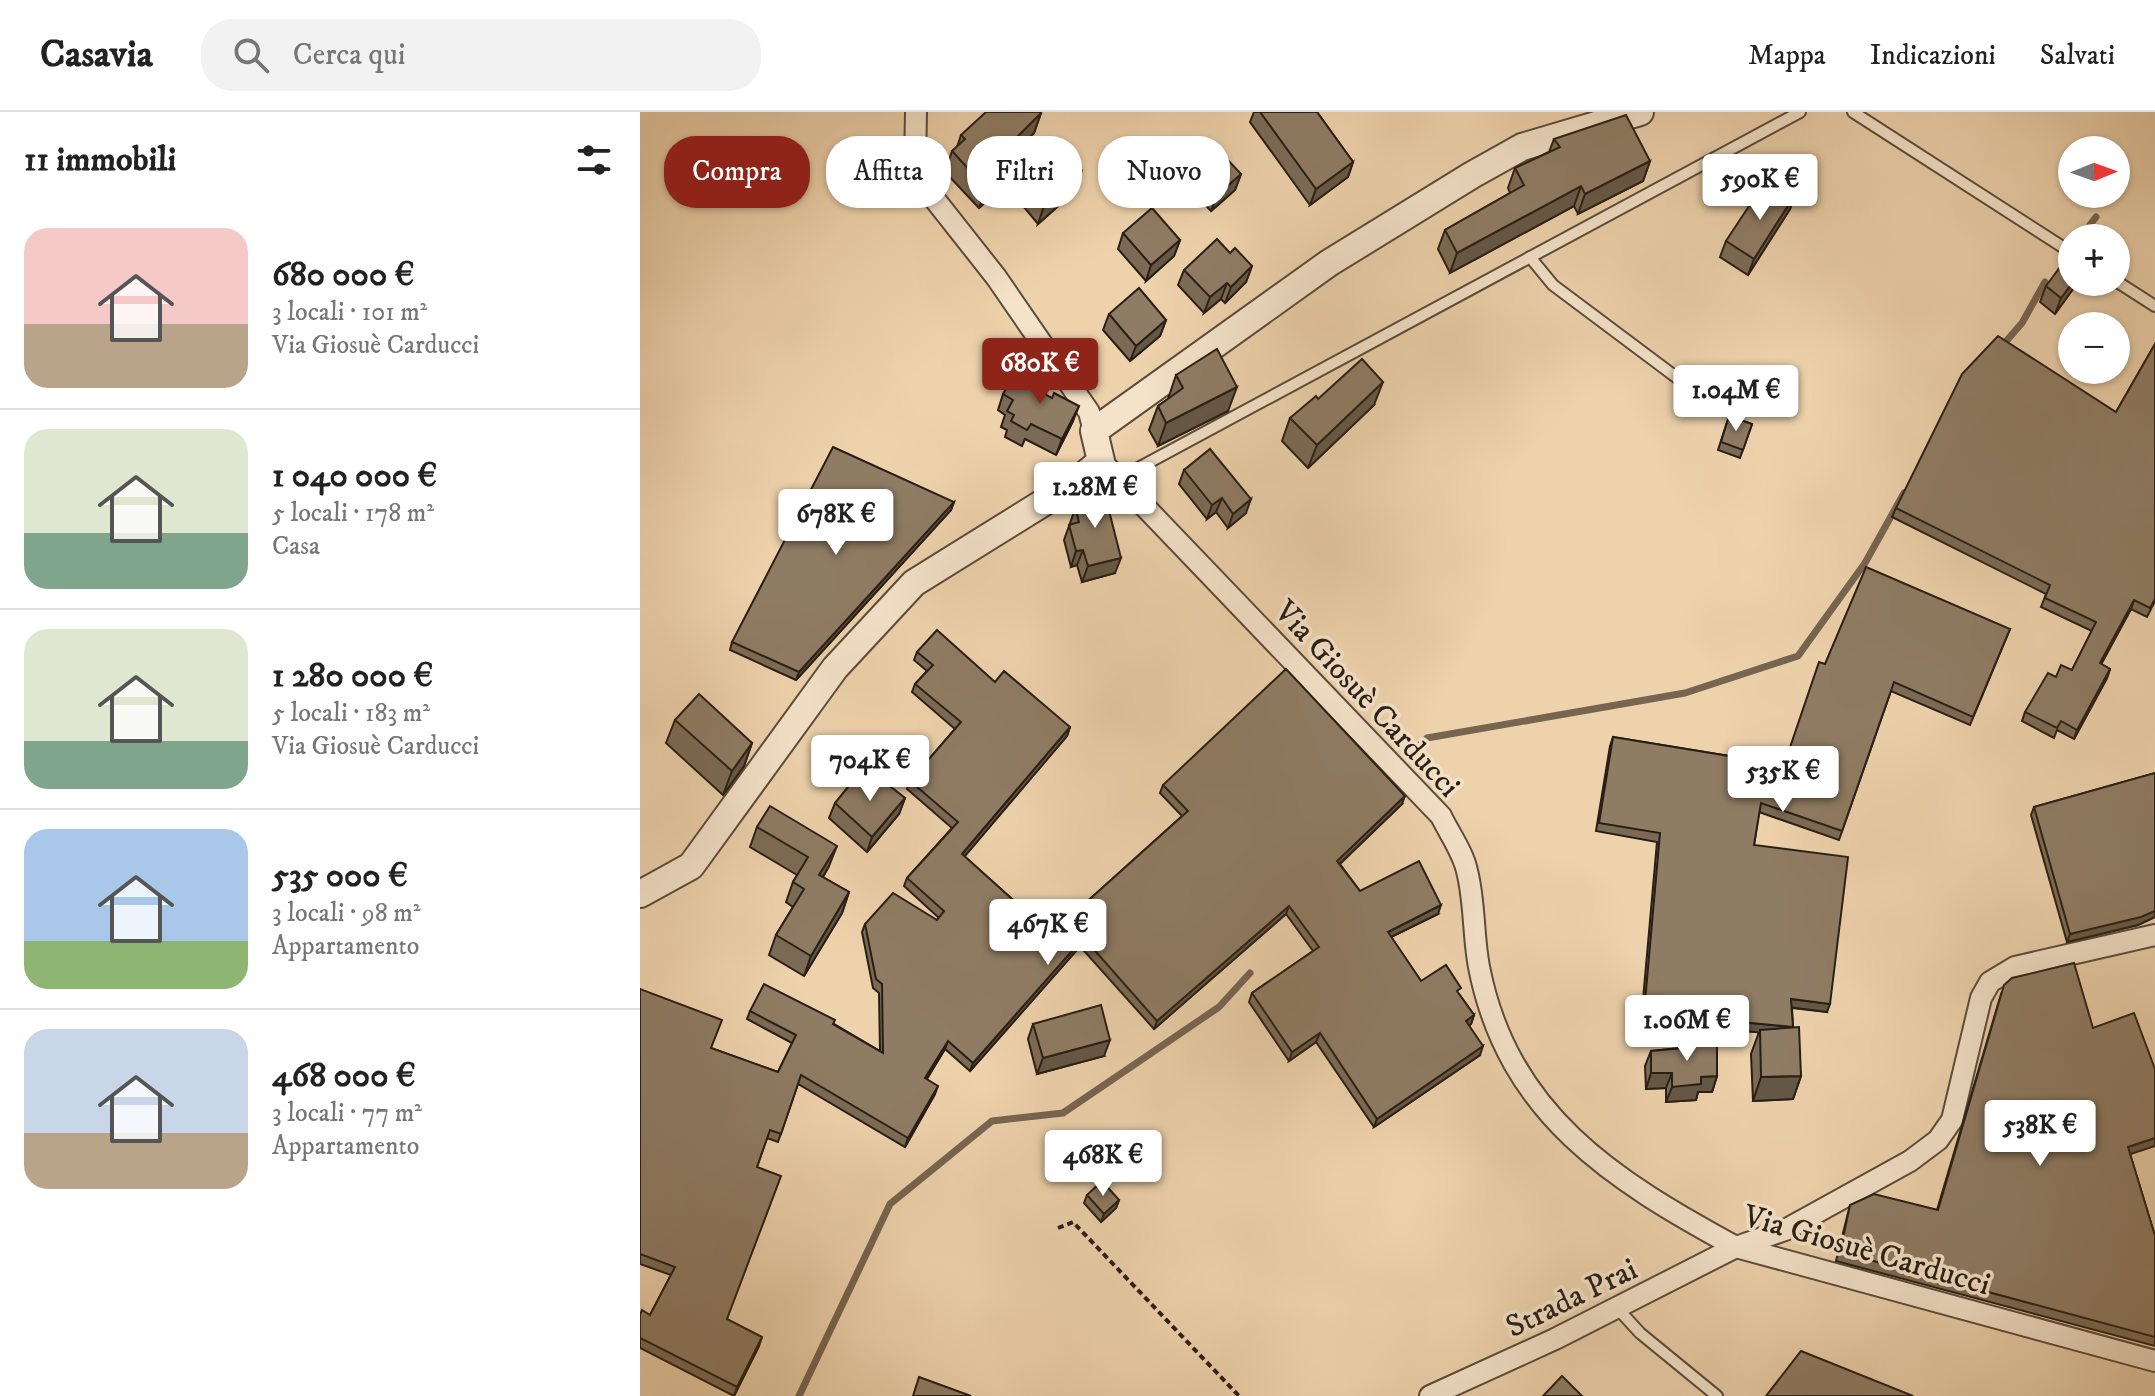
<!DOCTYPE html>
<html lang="it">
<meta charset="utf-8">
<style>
body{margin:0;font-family:"IM FELL DW Pica",serif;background:#f2f2f2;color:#222;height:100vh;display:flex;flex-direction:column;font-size:30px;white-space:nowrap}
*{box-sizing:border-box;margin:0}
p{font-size:26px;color:#767676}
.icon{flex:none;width:44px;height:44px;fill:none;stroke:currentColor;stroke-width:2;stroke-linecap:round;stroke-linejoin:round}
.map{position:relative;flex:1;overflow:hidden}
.drawer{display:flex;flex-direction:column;background:#fff;width:640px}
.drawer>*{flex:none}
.banner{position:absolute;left:24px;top:24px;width:760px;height:72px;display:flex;gap:16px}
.needle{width:52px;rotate:89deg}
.buttons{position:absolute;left:1418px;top:24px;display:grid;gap:16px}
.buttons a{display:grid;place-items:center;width:72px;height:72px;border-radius:50%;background:#fff;box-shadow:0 2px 6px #0004;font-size:40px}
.price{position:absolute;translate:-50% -68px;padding:0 18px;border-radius:8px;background:#fff;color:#222;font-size:26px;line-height:52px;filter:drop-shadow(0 2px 4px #0008)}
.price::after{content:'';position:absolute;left:50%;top:48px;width:24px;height:18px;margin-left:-12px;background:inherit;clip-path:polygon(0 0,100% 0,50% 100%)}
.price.active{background:#8f2418;color:#fff}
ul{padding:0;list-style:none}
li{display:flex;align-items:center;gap:24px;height:200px;padding:0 24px}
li+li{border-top:2px solid #e0e0e0}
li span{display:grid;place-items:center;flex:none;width:224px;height:160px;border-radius:24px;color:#555}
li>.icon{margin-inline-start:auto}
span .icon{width:96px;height:96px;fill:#fffc;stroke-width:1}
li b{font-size:34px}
h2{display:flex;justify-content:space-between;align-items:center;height:96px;padding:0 24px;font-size:34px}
.pill{padding:0 28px;border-radius:32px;background:#fff;box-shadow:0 2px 6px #0004;font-size:28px;line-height:72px}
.pill.active{background:#8f2418;color:#fff}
header{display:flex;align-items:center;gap:48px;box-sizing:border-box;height:112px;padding:0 40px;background:#fff;border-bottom:2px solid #e0e0e0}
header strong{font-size:38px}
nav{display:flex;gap:44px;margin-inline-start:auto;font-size:28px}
.search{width:560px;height:72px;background:#f2f2f2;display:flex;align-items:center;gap:20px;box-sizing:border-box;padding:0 28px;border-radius:32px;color:#767676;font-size:30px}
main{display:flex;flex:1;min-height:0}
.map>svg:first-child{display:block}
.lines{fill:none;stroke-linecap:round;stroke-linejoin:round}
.stream{stroke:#776551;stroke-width:7}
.service-casing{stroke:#5a4b3b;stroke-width:14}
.minor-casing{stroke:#5a4b3b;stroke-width:24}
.tertiary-casing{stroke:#5a4b3b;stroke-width:30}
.path{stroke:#281e15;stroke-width:4;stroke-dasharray:6 4;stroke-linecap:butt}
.service{stroke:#f4e2c9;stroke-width:10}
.minor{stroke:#f4e2c9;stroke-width:20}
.tertiary{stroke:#f4e2c9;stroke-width:26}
.wall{fill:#7b6b56;stroke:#281e15;stroke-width:2}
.shaded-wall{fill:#645746;stroke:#281e15;stroke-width:2}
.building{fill:#8f7c64;stroke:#281e15;stroke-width:2}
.labels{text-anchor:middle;stroke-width:7;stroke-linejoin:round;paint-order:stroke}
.street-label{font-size:32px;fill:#281e15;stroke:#f4e2c9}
</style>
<header>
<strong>Casavia</strong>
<div class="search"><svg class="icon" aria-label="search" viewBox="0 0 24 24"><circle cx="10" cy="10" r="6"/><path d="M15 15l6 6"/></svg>Cerca qui</div>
<nav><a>Mappa</a><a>Indicazioni</a><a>Salvati</a></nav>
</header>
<main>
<section class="drawer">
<h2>11 immobili<svg class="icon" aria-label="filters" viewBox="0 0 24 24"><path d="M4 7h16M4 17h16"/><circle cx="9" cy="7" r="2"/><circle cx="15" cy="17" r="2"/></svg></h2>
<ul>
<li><span style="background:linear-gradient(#f6c9c9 60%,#b9a48a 0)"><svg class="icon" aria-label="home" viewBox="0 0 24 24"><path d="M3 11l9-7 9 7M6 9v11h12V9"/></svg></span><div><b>680 000 €</b><p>3 locali · 101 m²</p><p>Via Giosuè Carducci</p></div></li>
<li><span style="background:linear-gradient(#dfe7d0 65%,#7fa58c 0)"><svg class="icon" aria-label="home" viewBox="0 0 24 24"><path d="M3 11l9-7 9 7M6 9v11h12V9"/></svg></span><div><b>1 040 000 €</b><p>5 locali · 178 m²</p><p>Casa</p></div></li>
<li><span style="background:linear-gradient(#dfe7d0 70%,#7fa58c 0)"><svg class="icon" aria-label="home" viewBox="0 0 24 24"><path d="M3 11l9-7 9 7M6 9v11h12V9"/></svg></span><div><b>1 280 000 €</b><p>5 locali · 183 m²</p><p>Via Giosuè Carducci</p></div></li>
<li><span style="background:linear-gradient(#a9c7e8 70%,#8fb573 0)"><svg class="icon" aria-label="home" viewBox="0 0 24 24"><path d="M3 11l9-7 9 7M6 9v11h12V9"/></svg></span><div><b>535 000 €</b><p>3 locali · 98 m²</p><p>Appartamento</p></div></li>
<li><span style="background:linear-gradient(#c9d6e8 65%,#b9a48a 0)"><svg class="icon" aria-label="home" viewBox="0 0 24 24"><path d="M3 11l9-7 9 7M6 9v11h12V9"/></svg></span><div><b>468 000 €</b><p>3 locali · 77 m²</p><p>Appartamento</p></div></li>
</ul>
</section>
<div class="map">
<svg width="1515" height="1284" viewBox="0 0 1515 1284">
<rect width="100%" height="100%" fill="#eed2ac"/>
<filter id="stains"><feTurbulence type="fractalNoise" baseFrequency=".0025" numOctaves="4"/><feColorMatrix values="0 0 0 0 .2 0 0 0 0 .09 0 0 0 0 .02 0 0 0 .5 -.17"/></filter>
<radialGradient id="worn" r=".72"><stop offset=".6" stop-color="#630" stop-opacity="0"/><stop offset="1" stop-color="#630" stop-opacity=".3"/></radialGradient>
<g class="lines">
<!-- stream -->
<g class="stream">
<polyline points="1440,126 1456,105"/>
<polyline points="1362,234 1382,211 1405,170"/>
<polyline points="770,643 787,626 1045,581 1158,544 1225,451 1264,381"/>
<polyline points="159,1284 250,1092 352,1009 423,1001 579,895 610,861"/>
</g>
<defs>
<g id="service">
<polyline points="1213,0 1432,141"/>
<polyline points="890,145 913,173 1076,295"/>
<polyline points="1476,169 1515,194"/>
<polyline points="478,367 1160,0"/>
<polyline points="978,1197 1000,1221 1077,1284"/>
</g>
<g id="minor">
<polyline points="276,0 275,52 285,75 356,165 449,300 454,319"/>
<path d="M 461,349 L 801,704 C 809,721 823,740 827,759 C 835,790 833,824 839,855 C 868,1003 973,1068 1096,1135 L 1515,1249"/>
<polyline points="790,1284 915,1227 1096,1135 1145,1118 1270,1049 1298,1028 1312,1008 1341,886 1350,870 1375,855 1515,823"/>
</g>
<polyline id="tertiary" points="0,782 51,754 195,556 274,471 435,371 461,349 454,319 689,151 832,63 882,35 1000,0"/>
</defs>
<!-- service casing -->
<use href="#service" class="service-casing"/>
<!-- minor casing -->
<use href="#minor" class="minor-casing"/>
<!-- tertiary casing -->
<use href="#tertiary" class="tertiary-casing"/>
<!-- path -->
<polyline class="path" points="418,1116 433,1110 599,1284"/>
<!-- service -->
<use href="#service" class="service"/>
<!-- minor -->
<use href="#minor" class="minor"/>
<!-- tertiary -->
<use href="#tertiary" class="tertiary"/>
</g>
<!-- wall -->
<g class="wall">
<polygon points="614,0 677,0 713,50 708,65 670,93 610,10"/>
<polygon points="401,1 394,21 384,31 411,60 441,60 434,80 398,112 365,72 339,96 305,60 312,39 317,35 321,23"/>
<polygon points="914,27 1010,49 1003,69 938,102 934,94 810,161 798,137 805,118 870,81 868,76 875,56 909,40"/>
<polygon points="550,54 578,54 601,62 595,78 571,99 544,70"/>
<polygon points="1156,81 1150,97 1108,163 1080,145 1086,129 1122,98"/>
<polygon points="483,121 540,128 534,144 506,169 478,137"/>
<polygon points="590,141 612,154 606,170 585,191 581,187 564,201 538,173 544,158"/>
<polygon points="1438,170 1415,202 1400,190 1406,174"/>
<polygon points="469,202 526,208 520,224 490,249 463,218"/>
<polygon points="1515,232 1515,489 1507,505 1491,497 1461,552 1470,557 1467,566 1434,627 1417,618 1414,626 1382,609 1385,600 1416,565 1432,558 1452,519 1401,495 1406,482 1252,405 1256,396 1476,300"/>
<polygon points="536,263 588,299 518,334 509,318 518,294 528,287"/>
<polygon points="363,282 406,283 433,309 416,343 385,327 382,334 365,325 367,318 361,315 365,303 358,298"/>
<polygon points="678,287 734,293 668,356 642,329 650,306"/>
<polygon points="1089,304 1112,312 1100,346 1078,338"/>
<polygon points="544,358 606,401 588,416 576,400 567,407 539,372"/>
<polygon points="439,386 475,461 442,470 437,453 431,455 424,428"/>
<polygon points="314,390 311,398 156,568 90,538 92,530"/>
<polygon points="1370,517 1330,613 1251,579 1199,728 1119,700 1114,733 1187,900 1152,896 1153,915 1161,964 1153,987 1113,989 1111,942 1119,920 1001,910 1017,730 956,719 970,634 973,625 1144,653 1185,552"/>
<polygon points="277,540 355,570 430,615 427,624 324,744 411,822 542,704 520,681 523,673 762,692 700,752 720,779 798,802 751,825 781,869 819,882 834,903 831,912 829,913 840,943 734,1015 676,930 649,949 609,890 612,881 673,839 646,802 514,917 438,832 436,839 330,959 305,937 287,967 295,982 265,1035 158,972 138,1030 127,1026 117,1055 87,1207 119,1234 94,1284 0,1236 0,1203 10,1203 31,1163 0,1152 0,877 71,936 138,960 152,931 107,907 110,899 194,912 240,939 239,881 233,876 222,820 225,812 297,808 299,806 264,774 267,766 312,716 267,677 270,669 315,617 272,580 275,572 287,559 274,548"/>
<polygon points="35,608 112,631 104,654 83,683 26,631"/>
<polygon points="1515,661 1515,805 1498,813 1427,830 1391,703 1394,695"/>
<polygon points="224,671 265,686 259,702 227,740 189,706 195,691"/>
<polygon points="117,715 189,754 183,765 209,780 202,801 164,864 129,843 136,823 153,795 146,790 153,770 157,763 110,735"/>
<polygon points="1361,882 1490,1042 1515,1124 1515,1234 1196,1149 1210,1093 1297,1098"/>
<polygon points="393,912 464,944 397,962 388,927"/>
<polygon points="1042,932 1077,964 1072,980 1058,980 1056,988 1026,990 1026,976 1006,977 1005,954 1011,939 1040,936"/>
<polygon points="447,1083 479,1088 476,1096 461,1110 444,1091"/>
</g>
<!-- shaded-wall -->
<g class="shaded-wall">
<polygon points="401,1 394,21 371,44 378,24"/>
<polygon points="1010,49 1003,69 938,102 945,82"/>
<polygon points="713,50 708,65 670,93 676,77"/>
<polygon points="372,52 365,72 339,96 346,76"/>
<polygon points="441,60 434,80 398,112 405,91"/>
<polygon points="601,62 595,78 571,99 577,83"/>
<polygon points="941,74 934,94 810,161 817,141"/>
<polygon points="1156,81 1150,97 1108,163 1114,147"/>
<polygon points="540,128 534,144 506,169 511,153"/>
<polygon points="612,154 606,170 585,191 591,175"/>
<polygon points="1433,170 1438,170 1415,202 1421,186"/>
<polygon points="587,171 581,187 564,201 570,185"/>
<polygon points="526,208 520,224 490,249 496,234"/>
<polygon points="743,270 734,293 668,356 677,333"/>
<polygon points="597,275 588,299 518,334 526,311"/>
<polygon points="439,294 433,309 416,343 422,327"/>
<polygon points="582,386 576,400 567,407 572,393"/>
<polygon points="611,387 606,401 588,416 593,402"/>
<polygon points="314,390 311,398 156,568 159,560"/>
<polygon points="443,438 437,453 431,455 436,439"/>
<polygon points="481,446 475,461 442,470 448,454"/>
<polygon points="1494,488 1491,497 1457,560 1460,551"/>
<polygon points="1470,557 1467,566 1434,627 1437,618"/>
<polygon points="430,615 427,624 319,751 322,742"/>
<polygon points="112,631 104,654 83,683 92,659"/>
<polygon points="765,684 762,692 694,757 697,749"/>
<polygon points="265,686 259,702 227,740 232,725"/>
<polygon points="197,734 189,754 172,784 179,763"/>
<polygon points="209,780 202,801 164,864 171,844"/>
<polygon points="801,793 798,802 745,828 748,820"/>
<polygon points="649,794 646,802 514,917 517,909"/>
<polygon points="1515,799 1515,805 1498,813 1427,830 1430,822"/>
<polygon points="439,831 436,839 330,959 333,951"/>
<polygon points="1151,887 1190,892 1187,900 1148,895"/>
<polygon points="1004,901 1153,915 1149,923 1001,910"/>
<polygon points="834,903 831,912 823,917 826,909"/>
<polygon points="680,921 676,930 649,949 652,940"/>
<polygon points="470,928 464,944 397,962 403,946"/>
<polygon points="308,929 305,937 282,974 285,966"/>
<polygon points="843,934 840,943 734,1015 737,1007"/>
<polygon points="1011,961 1032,961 1026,976 1006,977"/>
<polygon points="1077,964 1072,980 1058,980 1056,988 1026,990 1032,975 1061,965"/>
<polygon points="1161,964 1153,987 1113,989 1121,965"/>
<polygon points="298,974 295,982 265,1035 268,1026"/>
<polygon points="1515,1026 1515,1034 1485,1044 1488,1035"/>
<polygon points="479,1088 476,1096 461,1110 464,1102"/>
<polygon points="122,1225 119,1234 94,1284 97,1275"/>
</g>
<!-- building -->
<g class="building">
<polygon points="346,0 400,0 401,1 378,24 411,60 428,45 441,60 405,91 372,52 346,76 312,39 325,27 321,23"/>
<polygon points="620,0 677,0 713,50 676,77"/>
<polygon points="986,3 1010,49 945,82 941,74 817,141 805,118 884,73 875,56 920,35 914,27"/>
<polygon points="565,40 578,54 587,47 601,62 577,83 550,54"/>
<polygon points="1139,70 1156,81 1114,147 1086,129 1111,91 1122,98"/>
<polygon points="512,96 540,128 511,153 483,121"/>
<polygon points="577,127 590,141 595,136 612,154 591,175 587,171 570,185 544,158"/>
<polygon points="1429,143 1432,145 1433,170 1421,186 1406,174"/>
<polygon points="499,176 526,208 496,234 469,202"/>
<polygon points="1358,224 1476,300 1515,232 1515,487 1510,496 1494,488 1460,551 1470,557 1437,618 1421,609 1417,616 1385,600 1408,561 1416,565 1421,553 1432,558 1456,510 1405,486 1410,473 1256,396 1322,262"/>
<polygon points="577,237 597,275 526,311 518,294 543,276 536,263"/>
<polygon points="722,247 743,270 677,333 650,306 676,284 678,287"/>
<polygon points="399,260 412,267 405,282 412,286 414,281 439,294 422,327 391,312 387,318 371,309 374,303 367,299 373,288 363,282 373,265 391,274"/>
<polygon points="1089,304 1112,312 1103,338 1081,330"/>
<polygon points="193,335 314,390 159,560 92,530"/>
<polygon points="570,337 611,387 593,402 582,386 572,393 544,358"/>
<polygon points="464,379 481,446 448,454 443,438 436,439 429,413 439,410 435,395 440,393 439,386"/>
<polygon points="1226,455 1370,517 1333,605 1254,570 1202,719 1121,691 1114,733 1208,745 1190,892 1151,887 1153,915 1004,901 1020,721 959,711 973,625 1144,653 1179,550 1185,552"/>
<polygon points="297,518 355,570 364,559 430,615 322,742 411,822 548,699 523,673 646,557 765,684 697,749 720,779 779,749 801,793 748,820 781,869 806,853 821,876 817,879 834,903 826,909 843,934 737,1007 680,921 652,940 612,881 679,835 649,794 517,909 435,816 439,831 333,951 308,929 285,966 298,974 268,1026 161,963 141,1022 130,1018 117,1055 141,1064 87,1207 122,1225 97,1275 0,1226 0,1203 2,1198 10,1203 35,1155 0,1142 0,877 82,908 71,936 138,960 156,923 110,899 124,872 195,908 193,912 243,941 242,872 236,867 225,812 253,781 297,808 304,799 267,766 318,710 270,669 321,610 275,572 293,553 277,540"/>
<polygon points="59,582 112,631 92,659 35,608"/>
<polygon points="232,660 265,686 232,725 195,691 216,665 224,671"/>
<polygon points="1515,661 1515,799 1501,805 1430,822 1394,695"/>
<polygon points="130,694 197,734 179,763 209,780 171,844 136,823 164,777 153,770 168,745 117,715"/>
<polygon points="1434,851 1453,916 1494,901 1515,957 1515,1026 1488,1035 1515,1124 1515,1225 1200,1140 1210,1093 1234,1082 1298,1098 1364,873 1372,866"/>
<polygon points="461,893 470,928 403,946 393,912"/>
<polygon points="1159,915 1161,964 1121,965 1120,918"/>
<polygon points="1077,929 1077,964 1061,965 1061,972 1032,975 1032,961 1011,961 1011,939 1042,936 1042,932"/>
<polygon points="462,1069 479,1088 464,1102 447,1083"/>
<polygon points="1161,1239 1273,1284 1126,1284"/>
<polygon points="922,1264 942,1284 903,1284"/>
<polygon points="279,1265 331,1284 273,1284"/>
</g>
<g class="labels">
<!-- street labels -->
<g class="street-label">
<text transform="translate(728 586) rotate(47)" y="11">Via Giosuè Carducci</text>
<text transform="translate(1227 1137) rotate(16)" y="11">Via Giosuè Carducci</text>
<text transform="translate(931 1185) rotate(-26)" y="11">Strada Prai</text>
</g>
</g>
<rect width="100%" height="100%" filter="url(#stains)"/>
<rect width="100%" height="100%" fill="url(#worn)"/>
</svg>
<div class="buttons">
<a><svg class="needle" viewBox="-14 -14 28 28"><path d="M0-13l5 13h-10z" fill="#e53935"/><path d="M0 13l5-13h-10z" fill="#767676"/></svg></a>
<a>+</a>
<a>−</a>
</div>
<b class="price" style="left:1120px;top:110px">590K €</b>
<b class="price active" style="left:400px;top:294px">680K €</b>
<b class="price" style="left:1096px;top:321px">1.04M €</b>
<b class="price" style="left:455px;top:418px">1.28M €</b>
<b class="price" style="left:196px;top:445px">678K €</b>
<b class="price" style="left:230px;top:691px">704K €</b>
<b class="price" style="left:1143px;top:702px">535K €</b>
<b class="price" style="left:408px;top:855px">467K €</b>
<b class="price" style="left:1047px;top:951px">1.06M €</b>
<b class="price" style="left:1400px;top:1056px">538K €</b>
<b class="price" style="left:463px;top:1086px">468K €</b>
<div class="banner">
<a class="pill active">Compra</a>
<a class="pill">Affitta</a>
<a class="pill">Filtri</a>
<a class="pill">Nuovo</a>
</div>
</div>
</main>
